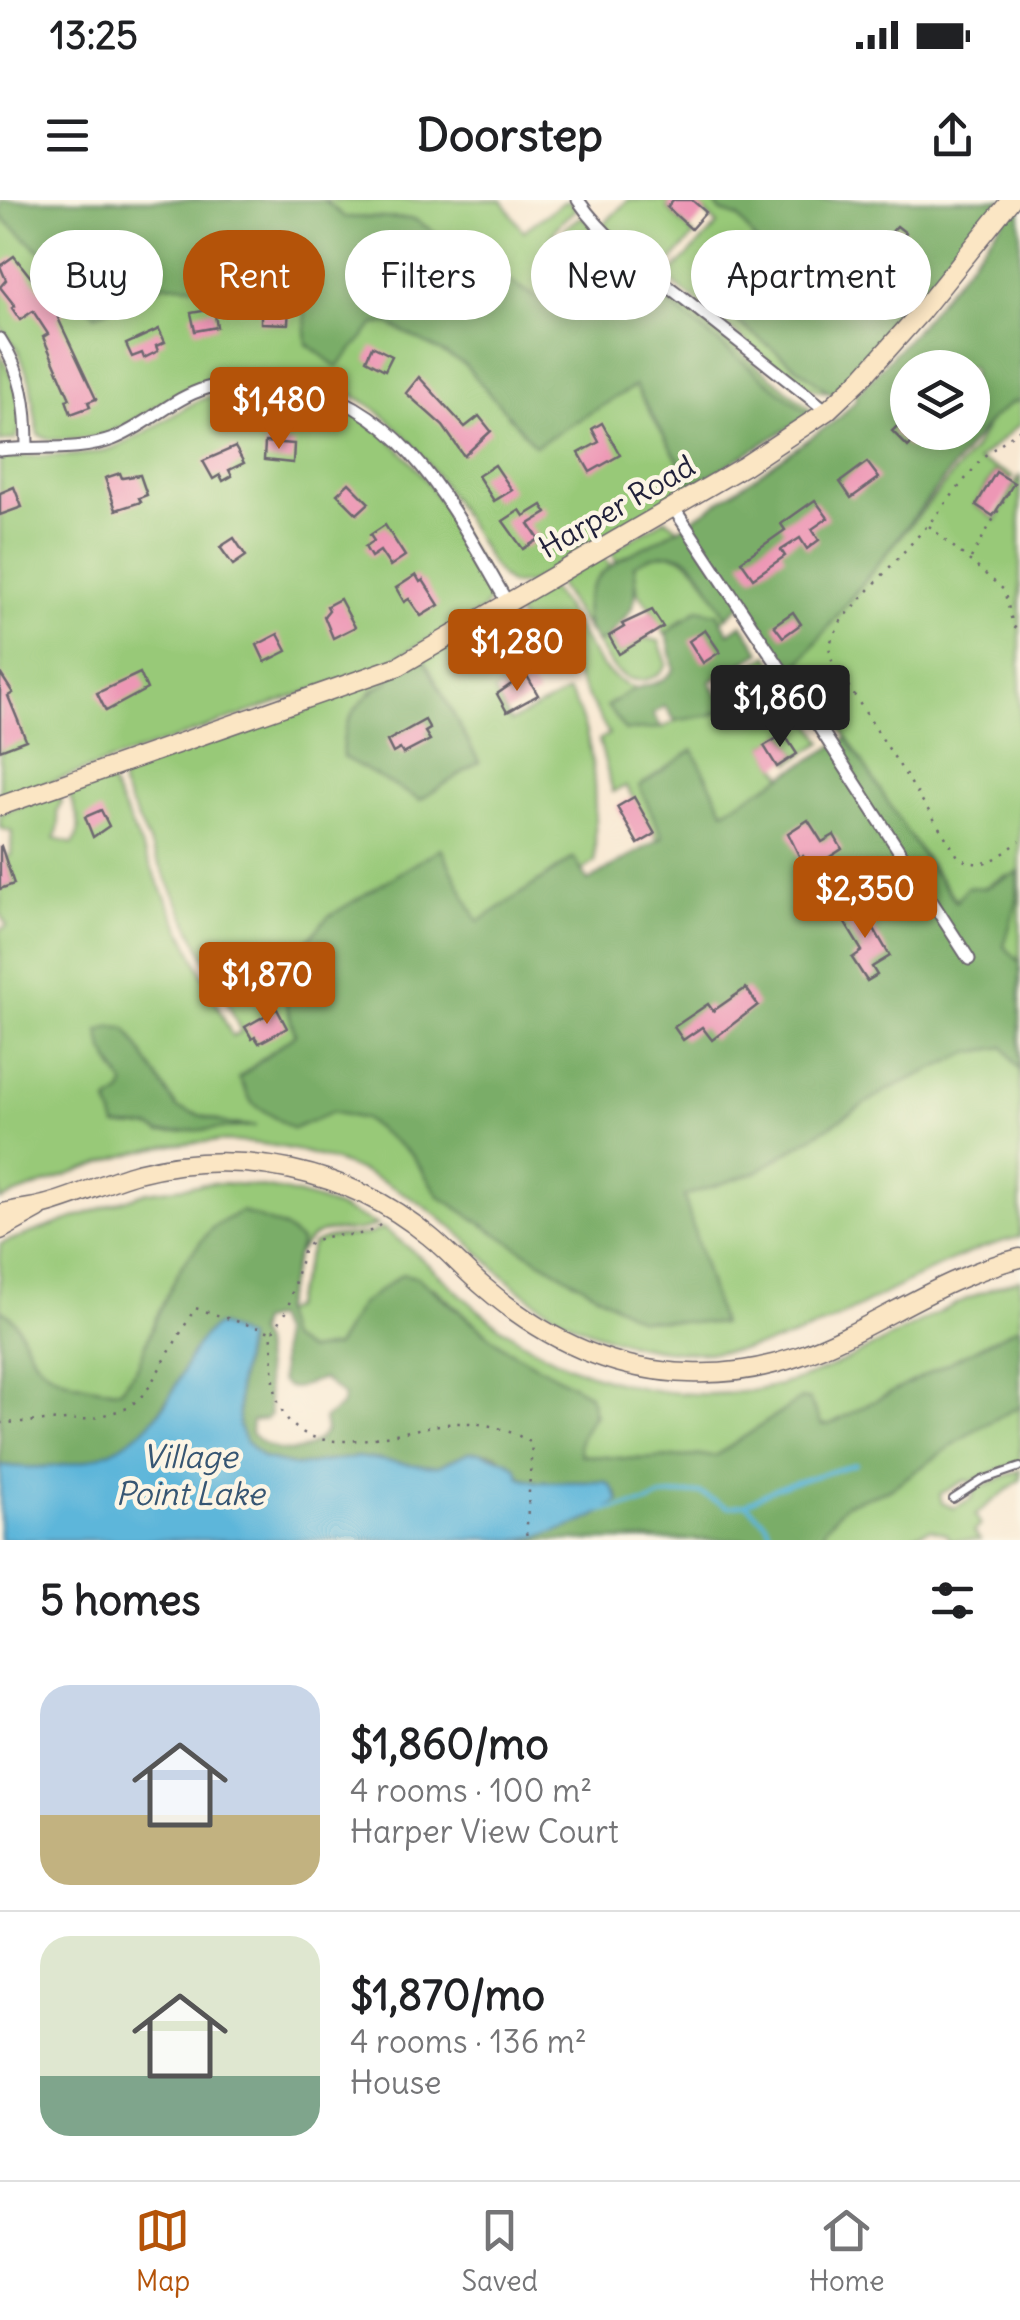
<!DOCTYPE html>
<meta charset="utf-8">
<style>
body{margin:0;font-family:Delius,sans-serif;background:#f6f6f6;color:#202124;height:100vh;display:flex;flex-direction:column;font-size:38px;white-space:nowrap}
*{box-sizing:border-box;margin:0}
p{font-size:32px;color:#757577}
.icon{flex:none;width:55px;height:55px;fill:none;stroke:currentColor;stroke-width:2;stroke-linecap:round;stroke-linejoin:round}
.map{position:relative;height:1340px;overflow:hidden}
.panel{display:flex;flex-direction:column;background:#fff;flex:1}
.panel>*{flex:none}
.banner{position:absolute;left:30px;top:30px;width:960px;height:90px;display:flex;gap:20px}
.tools{position:absolute;left:890px;top:150px;display:grid;gap:20px}
.tools a{display:grid;place-items:center;width:100px;height:100px;border-radius:50%;background:#fff;box-shadow:0 5px 15px #0003;font-size:50px}
.price{position:absolute;translate:-50% -85px;padding:0 22px;border-radius:10px;background:#b45309;color:#fff;font-size:32px;line-height:65px;filter:drop-shadow(0 2px 5px #0008)}
.price::after{content:'';position:absolute;left:50%;top:60px;width:30px;height:22px;margin-left:-15px;background:inherit;clip-path:polygon(0 0,100% 0,50% 100%)}
.price.selected{background:#222;color:#fff}
ul{padding:0;list-style:none}
li{display:flex;align-items:center;gap:30px;height:250px;padding:0 40px}
li+li{border-top:2px solid #e0e0e0}
li span{display:grid;place-items:center;flex:none;width:280px;height:200px;border-radius:30px;color:#555}
li>.icon{margin-inline-start:auto}
span .icon{width:120px;height:120px;fill:#fffc;stroke-width:1}
li b{font-size:42px}
h2{display:flex;justify-content:space-between;align-items:center;height:120px;padding:0 40px;font-size:42px}
.tag{padding:0 35px;border-radius:45px;background:#fff;box-shadow:0 5px 15px #0003;font-size:35px;line-height:90px}
.tag.selected{background:#b45309;color:#fff}
.status{display:flex;justify-content:space-between;align-items:center;height:70px;padding:0 50px;background:#fff;direction:ltr}
.status svg{height:28px;fill:currentColor}
header{display:flex;justify-content:space-between;align-items:center;height:130px;padding:0 40px;background:#fff;font-size:45px;font-weight:700}
.dock{display:flex;justify-content:space-around;align-items:center;height:140px;border-top:2px solid #e0e0e0;background:#fff;font-size:28px;color:#757577}
.dock a{display:grid;justify-items:center;gap:5px}
.dock .selected{color:#b45309}
.map>svg:first-child{display:block}
.green{fill:#98c978;stroke:#5d765a;stroke-width:2.5;fill-rule:evenodd}
.forest{fill:#7aad68;stroke:#4e6852;stroke-width:2.5;fill-rule:evenodd}
.water{fill:#5db6da;stroke:#406c8a;stroke-width:2.5}
.lines{fill:none;stroke-linecap:round;stroke-linejoin:round}
.stream{stroke:#5db6da;stroke-width:4}
.building{fill:#ed97b5}
.lane-casing{stroke:#6d6770;stroke-width:10}
.street-casing{stroke:#6d6770;stroke-width:15}
.secondary-casing{stroke:#6d6770;stroke-width:21}
.path{stroke:#6d6770;stroke-width:2.5;stroke-dasharray:2.5 8;stroke-linecap:butt}
.lane{stroke:#fff;stroke-width:6}
.street{stroke:#fff;stroke-width:11}
.secondary{stroke:#fbe6c4;stroke-width:18}
.labels{text-anchor:middle;stroke-width:9;stroke-linejoin:round;paint-order:stroke}
.street-label{font-size:30px;fill:#22223b;stroke:#fcf5e5}
.water-label{font-size:32px;font-style:italic;fill:#375673;stroke:#fcf5e5}
</style>
<div class="status"><b>13:25</b><svg viewBox="0 0 49 12"><path d="M0 12V9h3v3zM5 12V6h3v6zM10 12V3h3v9zM15 12V0h3v12zM26 1h20v11H26zM47 4h2v5h-2z"/></svg></div>
<header><svg class="icon" aria-label="menu" viewBox="0 0 24 24"><path d="M4 6h16M4 12h16M4 18h16"/></svg>Doorstep<svg class="icon" aria-label="share" viewBox="0 0 24 24"><path d="M12 15V3M7 8l5-5 5 5M5 13v7h14v-7"/></svg></header>
<div class="map">
<svg width="1020" height="1340" viewBox="0 0 1020 1340">
<rect width="100%" height="100%" fill="#fcf5e5"/>
<filter id="ink" filterUnits="userSpaceOnUse"><feTurbulence type="fractalNoise" baseFrequency=".01" numOctaves="2"/><feDisplacementMap in="SourceGraphic" scale="20" xChannelSelector="R" yChannelSelector="G"/><feConvolveMatrix kernelMatrix="1 2 1 2 8 2 1 2 1" color-interpolation-filters="sRGB"/></filter>
<filter id="wash" filterUnits="userSpaceOnUse"><feTurbulence type="fractalNoise" baseFrequency=".0048" numOctaves="4" result="noise"/><feDisplacementMap in="SourceGraphic" scale="40" xChannelSelector="R" yChannelSelector="G"/><feGaussianBlur stdDeviation="2.25" result="paint"/><feColorMatrix in="noise" values="0 0 0 0 0 0 0 0 0 0 0 0 0 0 0 0 0 1.4 0 .05"/><feComposite in="paint" operator="in"/></filter>
<g filter="url(#wash)">
<rect width="100%" height="100%" fill="#f8e8d2"/>
<!-- green -->
<g class="green">
<path d="M 324,0 L 502,0 L 523,31 L 564,2 L 571,2 L 576,10 C 545,31 545,47 564,78 L 580,62 L 565,46 L 565,28 L 581,16 L 628,61 L 809,208 L 810,215 L 621,65 L 554,109 L 414,19 L 344,17 Z"/>
<polygon points="628,0 673,0 667,8 694,36 661,73 603,25"/>
<path d="M 692,0 L 712,0 L 721,12 L 739,18 L 792,91 L 784,98 L 730,117 L 830,192 C 799,194 746,140 721,121 L 747,88 L 745,85 L 756,70 L 725,45 L 713,60 L 726,70 L 725,74 L 735,85 L 713,114 L 669,80 L 673,71 L 718,25 Z"/>
<path d="M 0,16 L 47,57 L 95,115 L 165,84 L 304,94 L 307,144 L 375,123 L 389,124 L 464,164 L 535,246 L 635,186 L 693,286 L 528,384 L 511,384 C 495,375 485,352 475,336 C 431,264 385,185 291,177 C 261,174 228,174 200,184 C 150,201 129,240 67,240 C 56,240 47,241 38,234 L 30,181 L 18,150 L 0,126 Z"/>
<path d="M 0,153 C 13,176 29,213 16,239 L 0,242 Z"/>
<path d="M 239,188 C 384,185 424,274 490,383 L 492,396 L 483,410 L 378,467 L 6,598 L 0,597 L 0,258 C 38,253 82,261 118,246 C 165,227 184,198 239,188 Z"/>
<polygon points="1020,201 1020,224 978,260 1013,276 1011,280 995,272 975,305 996,320 1020,275 1020,762 1004,746 1007,675 957,702 899,621 800,463 887,353 973,250 990,220 1013,202"/>
<polygon points="666,319 678,328 617,363 611,351"/>
<path d="M 657,353 C 699,353 707,385 727,417 L 722,421 L 717,413 L 682,419 L 665,435 L 652,410 L 638,393 L 634,365 Z"/>
<polygon points="602,356 612,367 604,373 585,423 589,433 557,383"/>
<path d="M 548,387 C 579,416 590,477 636,488 L 607,506 L 662,528 L 684,517 L 711,515 L 733,505 L 743,518 L 790,490 L 823,542 L 790,563 L 788,560 L 797,554 L 784,534 L 765,546 L 783,576 L 724,612 L 693,551 L 663,637 L 658,640 L 626,586 L 613,592 L 599,540 L 609,534 L 570,466 L 555,475 L 549,472 L 516,412 L 516,405 Z"/>
<path d="M 504,413 L 512,419 L 531,457 L 518,470 L 516,477 L 494,492 L 510,522 L 568,492 L 572,497 C 599,548 595,606 595,662 L 582,671 L 573,658 L 478,723 L 441,648 L 282,788 L 295,834 L 239,877 L 293,929 L 332,912 L 364,919 L 412,955 L 439,996 L 527,1053 L 639,1118 L 720,1124 L 683,996 L 756,972 L 889,889 L 968,853 L 1004,847 L 1020,871 L 1020,1037 C 901,1064 818,1160 688,1152 C 625,1149 564,1127 515,1086 C 493,1068 475,1047 454,1029 C 365,954 242,921 128,955 C 85,967 43,985 0,1000 L 0,730 L 7,726 L 0,712 L 0,689 L 14,684 L 5,658 L 11,655 L 12,632 L 0,628 L 0,613 L 55,594 L 62,601 L 57,611 L 59,625 L 55,639 L 73,644 C 86,625 74,609 67,590 L 105,577 L 109,579 L 232,836 L 241,832 L 227,801 L 237,798 L 237,791 L 218,785 L 122,587 L 122,571 L 389,475 L 390,481 L 371,491 L 343,557 L 420,600 L 479,562 L 423,458 ZM 112,866 L 165,893 L 177,908 L 228,924 L 246,926 L 161,933 L 151,927 L 117,926 L 108,903 L 121,894 L 125,885 Z"/>
<path d="M 645,438 L 659,441 L 667,464 C 662,473 658,476 648,479 C 620,486 608,462 596,442 L 610,439 L 619,453 Z"/>
<polygon points="768,455 783,479 760,496 753,494 739,477"/>
<path d="M 213,983 C 273,984 324,998 377,1025 C 346,1041 321,1015 298,1054 L 301,1042 L 155,1120 L 138,1166 L 120,1190 C 91,1188 49,1182 32,1155 C 21,1137 20,1120 0,1109 L 0,1044 L 147,992 Z"/>
<path d="M 382,1028 C 425,1056 458,1097 499,1126 C 590,1191 713,1216 819,1172 C 888,1144 948,1100 1020,1079 L 1020,1126 L 830,1224 L 822,1226 L 814,1207 L 801,1199 L 717,1255 L 635,1259 L 588,1256 L 580,1254 C 575,1239 586,1226 595,1215 L 588,1194 L 502,1146 L 433,1087 L 361,1105 L 335,1147 L 307,1151 L 288,1139 L 281,1112 L 291,1108 L 312,1045 C 333,1029 359,1043 382,1028 Z"/>
<polygon points="1020,1206 1020,1262 970,1282 967,1280 940,1294 942,1303 954,1308 972,1298 975,1289 1020,1270 1020,1280 975,1315 981,1325 974,1332 980,1340 950,1340 946,1334 930,1329 903,1340 822,1340 824,1328 846,1304 890,1289 973,1231"/>
</g>
<!-- forest -->
<g class="forest">
<polygon points="0,0 324,0 344,17 414,19 554,109 620,65 810,215 693,286 635,186 535,246 464,164 389,124 375,124 337,167 307,144 303,94 165,84 95,115 47,57 0,16"/>
<polygon points="712,0 1002,0 900,127 833,195 730,116 760,78 784,97 792,91 739,18 721,12"/>
<path d="M 1020,0 L 1020,201 L 1012,202 L 990,220 L 800,463 L 790,471 L 743,403 L 727,417 C 700,373 692,334 634,365 C 640,405 634,407 609,436 L 610,439 L 596,442 C 584,426 581,402 593,384 C 611,357 652,346 678,329 C 732,294 785,255 839,218 L 856,200 L 855,196 L 913,133 ZM 908,168 L 972,168 L 972,232 L 908,232 Z"/>
<path d="M 698,409 L 717,413 L 729,433 L 742,424 L 761,452 L 710,482 L 727,508 L 711,515 L 675,521 L 665,506 L 653,514 L 662,528 L 625,531 L 607,506 C 616,501 627,491 637,488 C 653,483 663,484 674,469 L 667,433 Z"/>
<path d="M 423,458 L 479,562 L 420,600 L 343,557 C 339,522 360,497 389,481 L 389,475 Z"/>
<polygon points="847,538 930,668 956,702 967,687 985,688 1018,672 1017,702 1004,746 1020,762 1020,871 1004,847 968,853 889,889 756,972 684,996 721,1124 639,1119 527,1053 439,996 412,955 364,919 332,912 293,929 252,903 239,878 295,834 282,788 283,768 328,717 441,648 478,722 574,658 588,681 663,637 639,586 693,550 724,611"/>
<polygon points="112,826 127,829 177,908 228,924 256,926 161,933 150,927 116,926 108,902 121,894 125,885 103,849 99,831"/>
<path d="M 241,1011 L 283,1027 L 301,1041 L 281,1112 L 288,1139 L 307,1151 L 335,1147 L 360,1105 L 402,1074 L 417,1077 L 502,1146 L 588,1194 C 605,1223 573,1226 581,1255 L 635,1259 L 717,1255 L 801,1199 L 809,1199 L 822,1225 L 830,1224 L 1020,1126 L 1020,1206 L 973,1231 L 890,1289 L 846,1304 L 825,1328 L 822,1340 L 515,1340 L 618,1295 L 606,1282 L 538,1282 L 520,1277 L 498,1255 L 490,1253 L 469,1252 L 439,1266 L 425,1267 L 357,1257 L 296,1266 L 263,1258 L 244,1241 L 239,1227 L 238,1186 L 246,1144 C 223,1160 188,1178 169,1198 C 160,1207 156,1220 146,1229 C 106,1266 52,1272 0,1265 L 0,1109 C 20,1119 21,1137 32,1155 C 49,1182 91,1188 120,1190 L 138,1166 L 155,1120 L 182,1065 L 212,1028 ZM 274,1118 L 280,1133 L 281,1181 C 294,1197 305,1181 323,1179 L 344,1196 L 341,1206 L 324,1219 L 326,1231 C 306,1258 273,1256 251,1233 L 252,1221 L 266,1219 L 270,1215 L 262,1144 L 257,1133 L 260,1121 Z"/>
</g>
<!-- water -->
<path class="water" d="M 215,1126 L 222,1126 L 246,1139 L 238,1186 L 239,1227 L 245,1241 L 263,1258 L 296,1266 L 357,1257 L 425,1266 L 439,1266 L 469,1252 L 479,1252 L 506,1260 L 516,1267 L 520,1277 L 538,1282 L 606,1282 L 613,1288 L 619,1301 C 591,1323 547,1337 512,1340 C 498,1340 486,1337 471,1340 L 0,1340 L 0,1265 C 69,1274 138,1257 173,1191 C 184,1170 194,1140 215,1126 Z"/>
<g class="lines">
<!-- stream -->
<g class="stream">
<polyline points="746,1304 766,1323 774,1340"/>
<polyline points="600,1311 647,1303 663,1296 700,1293 728,1307 746,1304 776,1288 856,1264"/>
</g>
</g>
<g id="blocks">
<!-- building -->
<g class="building">
<polygon points="673,0 692,0 706,12 691,29 667,7"/>
<polygon points="897,26 906,33 901,40 904,42 887,64 873,53"/>
<polygon points="725,44 757,70 744,85 713,60"/>
<polygon points="565,46 580,62 563,79 548,62"/>
<polygon points="14,56 40,89 45,86 48,91 51,89 59,100 56,102 64,114 58,118 96,199 88,202 90,207 71,214 66,200 70,199 43,137 48,134 33,111 20,120 12,108 15,106 0,87 6,80 0,66"/>
<polygon points="261,105 289,106 288,124 261,123"/>
<polygon points="214,109 217,127 195,131 191,113"/>
<polygon points="159,129 165,142 156,146 158,151 144,158 142,153 132,157 126,144"/>
<polygon points="372,146 392,156 385,170 366,160"/>
<polygon points="419,177 465,227 479,216 491,231 464,256 443,226 406,193"/>
<polygon points="908,216 908,232 923,232 908,247 892,231"/>
<polygon points="602,223 620,255 590,272 579,253 599,242 592,229"/>
<polygon points="265,242 294,244 293,263 264,260"/>
<polygon points="235,247 244,263 229,270 232,276 223,281 220,275 213,279 203,261"/>
<polygon points="867,262 879,278 851,298 840,282"/>
<polygon points="495,265 512,290 494,301 478,276"/>
<polygon points="996,272 1014,283 993,316 976,305"/>
<polygon points="120,273 122,278 140,275 147,295 139,298 141,302 116,310 105,278"/>
<polygon points="349,283 369,303 357,314 337,294"/>
<polygon points="14,287 22,307 0,315 0,293"/>
<polygon points="815,300 828,318 812,329 819,340 807,349 800,338 781,350 785,356 753,378 741,361 785,330 781,324"/>
<polygon points="542,305 547,313 529,324 539,339 523,349 503,321 520,310 524,316"/>
<polygon points="385,325 405,356 390,366 380,351 371,357 365,347 374,341 370,335"/>
<polygon points="234,338 246,356 233,365 220,347"/>
<polygon points="416,375 420,382 423,380 439,405 421,416 409,399 404,402 396,388"/>
<polygon points="340,399 355,427 333,438 324,416 329,410 327,406"/>
<polygon points="652,410 663,427 619,454 609,436 624,427 622,424"/>
<polygon points="793,412 801,424 783,437 774,425"/>
<polygon points="705,430 720,452 703,463 689,441"/>
<polygon points="278,434 287,451 265,462 257,445"/>
<polygon points="733,468 748,489 732,500 717,478"/>
<polygon points="0,473 13,493 8,496 26,540 0,550"/>
<polygon points="140,473 147,489 106,511 97,493"/>
<polygon points="526,474 538,495 507,512 497,494"/>
<polygon points="425,520 430,529 425,532 430,540 403,554 400,549 393,553 387,541"/>
<polygon points="784,534 797,554 777,567 764,546"/>
<polygon points="634,597 655,634 638,644 617,607"/>
<polygon points="101,610 109,626 93,637 85,617"/>
<polygon points="808,620 822,642 834,635 842,649 811,669 803,656 800,658 788,633"/>
<polygon points="1,646 14,684 0,689 0,647"/>
<polygon points="859,703 890,756 872,767 877,775 867,781 852,758 862,751 840,715"/>
<polygon points="746,788 758,805 712,840 702,827 683,840 674,827 708,804 713,811"/>
<polygon points="277,809 287,828 259,843 255,837 252,839 245,827"/>
</g>
</g>
</g>
<g filter="url(#ink)">
<use href="#blocks" fill-opacity="0" stroke="#6d6770" stroke-width="2.5"/>
<g class="lines">
<defs>
<polyline id="lane" points="953,1299 982,1280 1020,1267"/>
<g id="street">
<path d="M 578,0 C 605,40 648,71 686,100 C 733,137 780,174 827,211"/>
<path d="M 0,139 C 23,174 27,207 27,247"/>
<path d="M 0,250 C 37,246 78,252 113,239 C 147,226 172,198 207,188 C 234,181 263,179 290,184 C 405,204 454,311 507,402"/>
<polyline points="673,307 812,516 969,759"/>
</g>
<g id="secondary">
<polyline points="0,606 399,466 744,266 827,211 863,177 920,113 1011,0"/>
<path d="M 0,1014 C 15,1009 30,1009 44,1005 C 76,997 105,982 137,973 C 239,947 348,969 429,1036 C 449,1052 465,1071 484,1087 C 542,1137 611,1171 689,1173 C 826,1179 899,1088 1020,1058"/>
<polyline points="0,1030 38,1009"/>
</g>
</defs>
<!-- lane casing -->
<use href="#lane" class="lane-casing"/>
<!-- street casing -->
<use href="#street" class="street-casing"/>
<!-- secondary casing -->
<use href="#secondary" class="secondary-casing"/>
<!-- path -->
<g class="path">
<path d="M 1020,229 L 984,256 L 928,325 L 841,421 L 829,445 L 831,459 L 959,658 C 985,672 999,656 1020,641"/>
<polyline points="929,326 1004,390 1013,425 1020,435"/>
<polyline points="971,358 1020,273"/>
<path d="M 273,1131 L 287,1111 L 303,1051 C 324,1023 360,1047 383,1022"/>
<path d="M 0,1223 L 90,1219 L 128,1208 L 146,1192 L 195,1108 L 271,1132 C 274,1154 271,1180 278,1201 C 304,1275 406,1224 459,1223 C 486,1222 510,1230 532,1243 L 526,1340"/>
</g>
<!-- lane -->
<use href="#lane" class="lane"/>
<!-- street -->
<use href="#street" class="street"/>
<!-- secondary -->
<use href="#secondary" class="secondary"/>
</g>
</g>
<g class="labels">
<!-- street labels -->
<g class="street-label">
<text transform="translate(617 307) rotate(-30)" y="10">Harper Road</text>
</g>
<!-- water labels -->
<g class="water-label">
<text x="190" y="1268">Village<tspan x="190" dy="37">Point Lake</tspan></text>
</g>
</g>
</svg>
<div class="tools">
<a><svg class="icon" aria-label="layers" viewBox="0 0 24 24"><path d="M12 4l9 5-9 5-9-5zM3 14l9 5 9-5"/></svg></a>
</div>
<b class="price" style="left:279px;top:252px">$1,480</b>
<b class="price" style="left:517px;top:494px">$1,280</b>
<b class="price selected" style="left:780px;top:550px">$1,860</b>
<b class="price" style="left:865px;top:741px">$2,350</b>
<b class="price" style="left:267px;top:827px">$1,870</b>
<div class="banner">
<a class="tag">Buy</a>
<a class="tag selected">Rent</a>
<a class="tag">Filters</a>
<a class="tag">New</a>
<a class="tag">Apartment</a>
</div>
</div>
<section class="panel">
<h2>5 homes<svg class="icon" aria-label="filters" viewBox="0 0 24 24"><path d="M4 7h16M4 17h16"/><circle cx="9" cy="7" r="2"/><circle cx="15" cy="17" r="2"/></svg></h2>
<ul>
<li><span style="background:linear-gradient(#c9d6e8 65%,#c2b280 0)"><svg class="icon" aria-label="home" viewBox="0 0 24 24"><path d="M3 11l9-7 9 7M6 9v11h12V9"/></svg></span><div><b>$1,860/mo</b><p>4 rooms · 100 m²</p><p>Harper View Court</p></div></li>
<li><span style="background:linear-gradient(#dfe7d0 70%,#7fa58c 0)"><svg class="icon" aria-label="home" viewBox="0 0 24 24"><path d="M3 11l9-7 9 7M6 9v11h12V9"/></svg></span><div><b>$1,870/mo</b><p>4 rooms · 136 m²</p><p>House</p></div></li>
</ul>
</section>
<nav class="dock">
<a class="selected"><svg class="icon" aria-label="map" viewBox="0 0 24 24"><path d="M3 6l6-2 6 2 6-2v14l-6 2-6-2-6 2zM9 4v14M15 6v14"/></svg>Map</a>
<a><svg class="icon" aria-label="saved" viewBox="0 0 24 24"><path d="M7 4h10v16l-5-4-5 4z"/></svg>Saved</a>
<a><svg class="icon" aria-label="home" viewBox="0 0 24 24"><path d="M3 11l9-7 9 7M6 9v11h12V9"/></svg>Home</a>
</nav>
